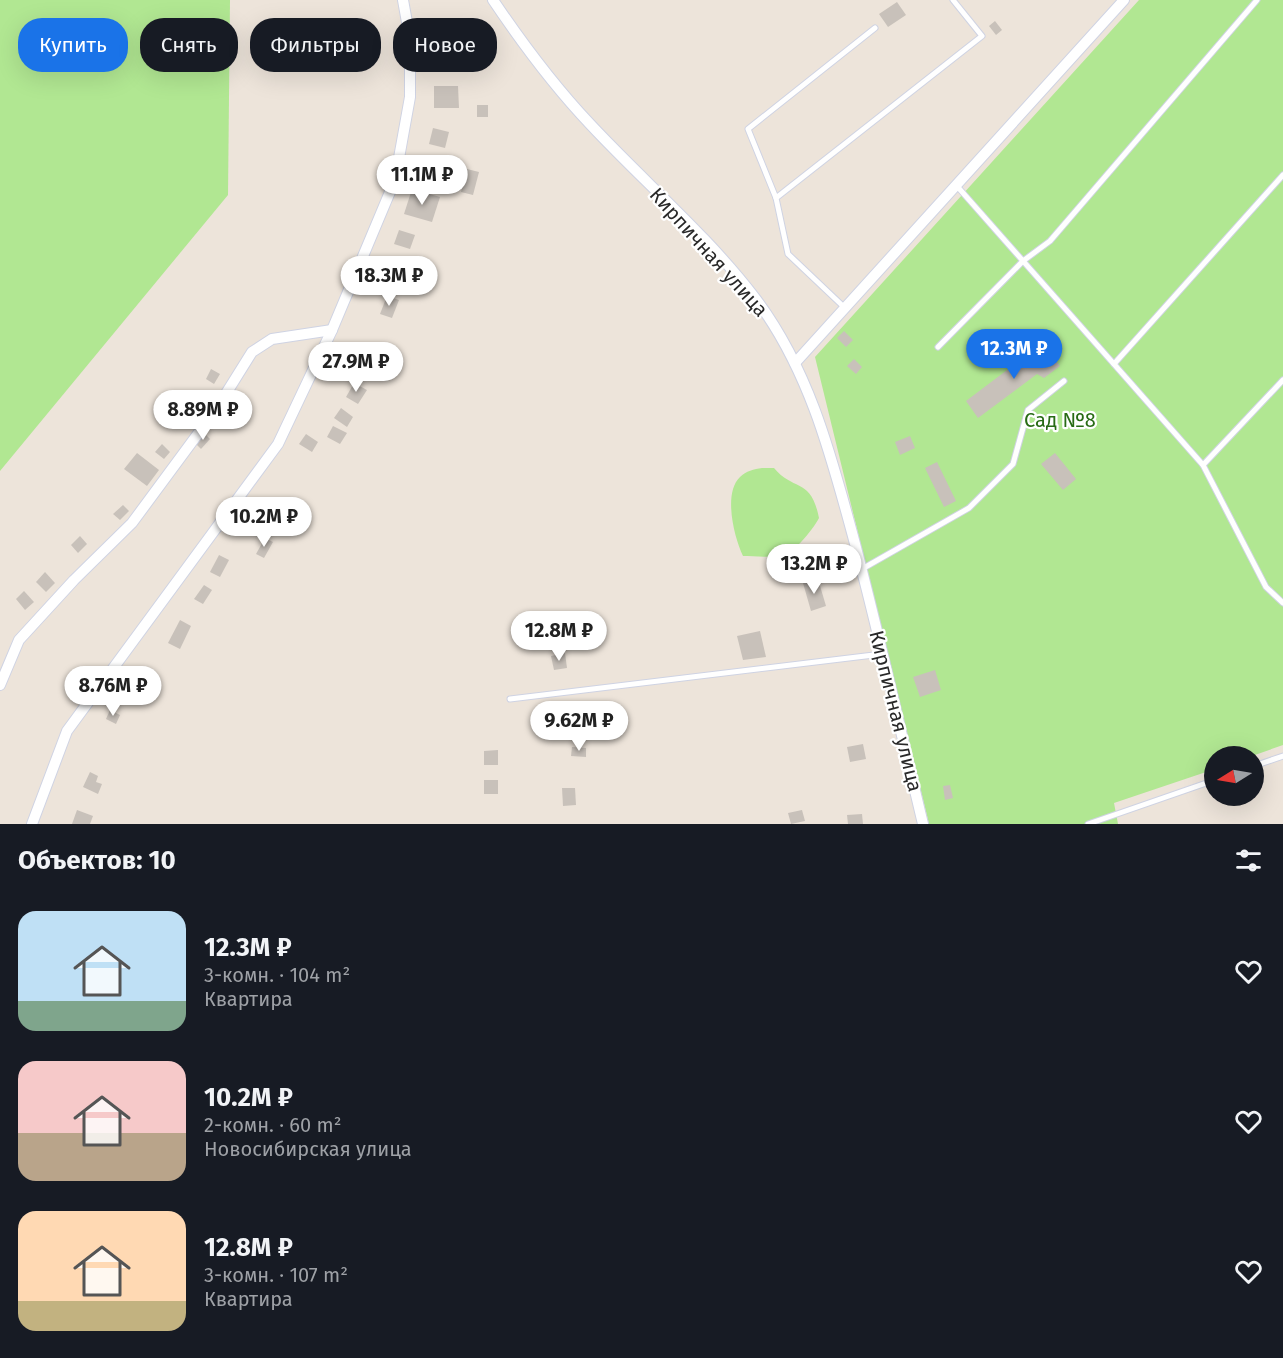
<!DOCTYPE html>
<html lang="ru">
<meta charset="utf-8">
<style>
body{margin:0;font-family:"Fira Sans",sans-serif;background:#20242c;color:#f1f3f6;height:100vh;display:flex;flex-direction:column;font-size:22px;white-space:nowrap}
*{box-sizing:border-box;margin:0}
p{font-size:20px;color:#9ea1a6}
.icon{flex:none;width:33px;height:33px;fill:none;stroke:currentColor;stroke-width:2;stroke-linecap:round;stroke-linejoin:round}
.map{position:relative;height:824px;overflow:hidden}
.drawer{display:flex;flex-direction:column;background:#171b24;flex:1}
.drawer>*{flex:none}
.hud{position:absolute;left:18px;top:18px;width:600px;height:54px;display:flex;gap:12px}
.needle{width:39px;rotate:259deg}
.controls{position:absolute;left:1204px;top:746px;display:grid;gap:12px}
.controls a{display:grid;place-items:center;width:60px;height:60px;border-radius:50%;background:#171b24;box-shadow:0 6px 24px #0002;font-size:30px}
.price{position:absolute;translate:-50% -51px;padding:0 14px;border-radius:21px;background:#fff;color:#222;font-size:20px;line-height:39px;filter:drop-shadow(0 2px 3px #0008)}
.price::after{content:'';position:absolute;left:50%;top:36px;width:18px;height:14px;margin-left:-9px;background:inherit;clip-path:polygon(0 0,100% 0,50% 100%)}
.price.active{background:#1a73e8;color:#fff}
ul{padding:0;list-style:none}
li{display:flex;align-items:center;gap:18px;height:150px;padding:0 18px}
li span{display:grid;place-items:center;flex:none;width:168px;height:120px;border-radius:18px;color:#555}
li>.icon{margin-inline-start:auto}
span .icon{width:72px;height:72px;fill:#fffc;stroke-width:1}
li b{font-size:26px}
h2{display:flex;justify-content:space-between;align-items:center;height:72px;padding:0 18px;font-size:26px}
.chip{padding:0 21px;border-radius:24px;background:#171b24;box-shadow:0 6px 24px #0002;font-size:21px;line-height:54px}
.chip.active{background:#1a73e8;color:#fff}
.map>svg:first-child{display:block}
.green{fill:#b1e792}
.building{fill:#c8c1ba}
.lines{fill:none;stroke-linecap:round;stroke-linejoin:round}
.lane-casing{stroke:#cfd3e3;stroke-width:7}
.street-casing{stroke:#cfd3e3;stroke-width:12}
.lane{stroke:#fff;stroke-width:5}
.street{stroke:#fff;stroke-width:10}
.labels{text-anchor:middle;stroke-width:4.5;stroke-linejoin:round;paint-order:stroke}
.street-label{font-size:20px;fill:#292929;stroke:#fff}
.park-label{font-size:20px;fill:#286b15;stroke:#fff}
</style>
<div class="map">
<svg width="1283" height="824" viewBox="0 0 1283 824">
<rect width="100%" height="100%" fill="#ede4da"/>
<!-- green -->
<g class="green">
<polygon points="0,0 230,0 228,195 0,471"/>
<polygon points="1139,0 1283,0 1283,745 1252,756 1215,756 1215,769 1114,803 1118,824 929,824 815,357"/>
<path d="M 762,468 L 774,468 C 794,492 811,477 819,518 C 813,529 798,548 787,553 C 775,559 756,556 743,556 C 734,537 723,493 740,477 C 746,471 754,469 762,468 Z"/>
</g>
<!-- building -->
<g class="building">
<polygon points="897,2 906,15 888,27 879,14"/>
<polygon points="995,21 1002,30 996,35 989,26"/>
<polygon points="434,86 458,86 459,108 434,108"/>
<rect x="477" y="105" width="11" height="12"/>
<polygon points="433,128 449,132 445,148 429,144"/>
<polygon points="419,160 445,169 438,188 413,179"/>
<polygon points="467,169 479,172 473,195 461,192"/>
<polygon points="412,189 440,197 432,222 404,214"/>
<polygon points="399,230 415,235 410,249 394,244"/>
<polygon points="387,296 399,300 392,318 380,314"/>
<polygon points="844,331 853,340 846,347 837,338"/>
<polygon points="1043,343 1060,366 1044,378 1037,374 978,418 966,401"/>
<polygon points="854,359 862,367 856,374 847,366"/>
<polygon points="211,369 220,374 214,384 206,379"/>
<polygon points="354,383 367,390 358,404 346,397"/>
<polygon points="196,400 203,404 196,414 189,410"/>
<polygon points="341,408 353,417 347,427 334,418"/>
<polygon points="333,426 347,433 340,444 327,437"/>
<polygon points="205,434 210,439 201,449 195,443"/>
<polygon points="306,434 318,442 312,452 299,444"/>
<polygon points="910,436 915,448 900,455 895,442"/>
<polygon points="162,444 170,452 164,459 155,452"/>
<polygon points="137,453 159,470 147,486 124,469"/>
<polygon points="1055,453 1076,479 1063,490 1041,464"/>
<polygon points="937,462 956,501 944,507 925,468"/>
<polygon points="123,505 129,511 120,520 113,514"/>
<polygon points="80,536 87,544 78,553 71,545"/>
<polygon points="265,538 273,542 264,558 256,554"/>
<polygon points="219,555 229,560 220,577 210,572"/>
<polygon points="45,572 55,583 46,592 36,582"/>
<polygon points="818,579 826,606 811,611 803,583"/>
<polygon points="204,585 212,590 203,604 194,599"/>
<polygon points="24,591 34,602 25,610 16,599"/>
<polygon points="180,620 191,626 180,649 168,643"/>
<polygon points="760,631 766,657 743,660 737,636"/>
<polygon points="565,653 567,668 554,670 551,656"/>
<polygon points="935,670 941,690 920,697 913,677"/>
<polygon points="126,683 137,690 132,699 121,692"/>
<polygon points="110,710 120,715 116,724 106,719"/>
<polygon points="863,744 866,759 850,762 847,747"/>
<polygon points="572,747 586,748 586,757 571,756"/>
<polygon points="498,750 498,765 484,765 484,751"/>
<polygon points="90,772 98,776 96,782 102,784 98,794 83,787"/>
<rect x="484" y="780" width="14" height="14"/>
<polygon points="950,785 953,798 945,800 943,786"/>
<polygon points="562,788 575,788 576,805 563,806"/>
<polygon points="77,810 93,816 90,824 72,824"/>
<polygon points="802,810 805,821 791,824 788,813"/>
<polygon points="862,814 863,824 848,824 847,815"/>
</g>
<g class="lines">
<defs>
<g id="lane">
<polyline points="956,185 1203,465 1266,587 1283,603"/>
<polyline points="776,198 748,129 875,28"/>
<polyline points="845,308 788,254 776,198 982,36 953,0"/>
<polyline points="938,347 1023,261 1050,241 1257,0"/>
<polyline points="1114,364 1283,175"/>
<polyline points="1203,465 1283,380"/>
<polyline points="827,568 859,561"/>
<polyline points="862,569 969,508 1013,464 1028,410 1064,381"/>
<polyline points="510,699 882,654"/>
<polyline points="1254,766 1283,756"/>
<polyline points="1088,824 1215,780"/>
</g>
<g id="street">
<path d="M 493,0 C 522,43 554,86 590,124 C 644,182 707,235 755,298 C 809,369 831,455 854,540 C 879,634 900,729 923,824"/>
<polyline points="795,363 1124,0"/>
<polyline points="0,685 19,640 74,580 132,523 217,408 252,352 272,339 332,330"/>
<polyline points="32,824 67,731 278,444 332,330 395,180 410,97 410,39 403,0"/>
</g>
</defs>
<!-- lane casing -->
<use href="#lane" class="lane-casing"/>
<!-- street casing -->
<use href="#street" class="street-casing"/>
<!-- lane -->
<use href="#lane" class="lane"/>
<!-- street -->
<use href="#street" class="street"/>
</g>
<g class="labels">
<!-- street labels -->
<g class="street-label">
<text transform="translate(709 252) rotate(48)" y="7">Кирпичная улица</text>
<text transform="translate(896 711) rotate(76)" y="7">Кирпичная улица</text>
</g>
<!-- park labels -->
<g class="park-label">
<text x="1060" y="427">Сад №8</text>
</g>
</g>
</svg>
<div class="controls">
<a><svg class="needle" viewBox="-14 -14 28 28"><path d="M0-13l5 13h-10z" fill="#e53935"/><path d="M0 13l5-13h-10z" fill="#9ea1a6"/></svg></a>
</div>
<b class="price" style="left:422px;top:206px">11.1M ₽</b>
<b class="price" style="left:389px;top:307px">18.3M ₽</b>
<b class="price active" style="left:1014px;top:380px">12.3M ₽</b>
<b class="price" style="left:356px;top:393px">27.9M ₽</b>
<b class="price" style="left:203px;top:441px">8.89M ₽</b>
<b class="price" style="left:264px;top:548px">10.2M ₽</b>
<b class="price" style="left:814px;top:595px">13.2M ₽</b>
<b class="price" style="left:559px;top:662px">12.8M ₽</b>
<b class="price" style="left:113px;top:717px">8.76M ₽</b>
<b class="price" style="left:579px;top:752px">9.62M ₽</b>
<div class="hud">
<a class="chip active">Купить</a>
<a class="chip">Снять</a>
<a class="chip">Фильтры</a>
<a class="chip">Новое</a>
</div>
</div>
<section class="drawer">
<h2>Объектов: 10<svg class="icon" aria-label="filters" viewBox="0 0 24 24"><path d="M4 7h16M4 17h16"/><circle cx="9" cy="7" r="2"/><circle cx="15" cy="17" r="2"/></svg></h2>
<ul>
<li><span style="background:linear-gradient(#bfe0f5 75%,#7fa58c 0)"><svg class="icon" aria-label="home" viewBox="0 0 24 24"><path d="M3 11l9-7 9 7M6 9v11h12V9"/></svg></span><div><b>12.3M ₽</b><p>3-комн. · 104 m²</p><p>Квартира</p></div><svg class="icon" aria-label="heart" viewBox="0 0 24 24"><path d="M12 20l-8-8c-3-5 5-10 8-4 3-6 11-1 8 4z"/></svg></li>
<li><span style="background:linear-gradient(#f6c9c9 60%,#b9a48a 0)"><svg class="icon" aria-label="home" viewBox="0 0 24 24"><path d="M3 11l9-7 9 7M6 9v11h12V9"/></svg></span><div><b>10.2M ₽</b><p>2-комн. · 60 m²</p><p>Новосибирская улица</p></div><svg class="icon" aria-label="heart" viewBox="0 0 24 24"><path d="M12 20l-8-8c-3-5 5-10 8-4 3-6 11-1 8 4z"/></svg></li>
<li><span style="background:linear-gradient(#ffd9b3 75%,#c2b280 0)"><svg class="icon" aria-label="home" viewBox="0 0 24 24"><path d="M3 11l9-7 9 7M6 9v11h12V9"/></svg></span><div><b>12.8M ₽</b><p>3-комн. · 107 m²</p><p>Квартира</p></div><svg class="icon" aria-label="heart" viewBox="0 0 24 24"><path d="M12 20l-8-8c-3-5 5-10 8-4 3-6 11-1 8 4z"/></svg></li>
</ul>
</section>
